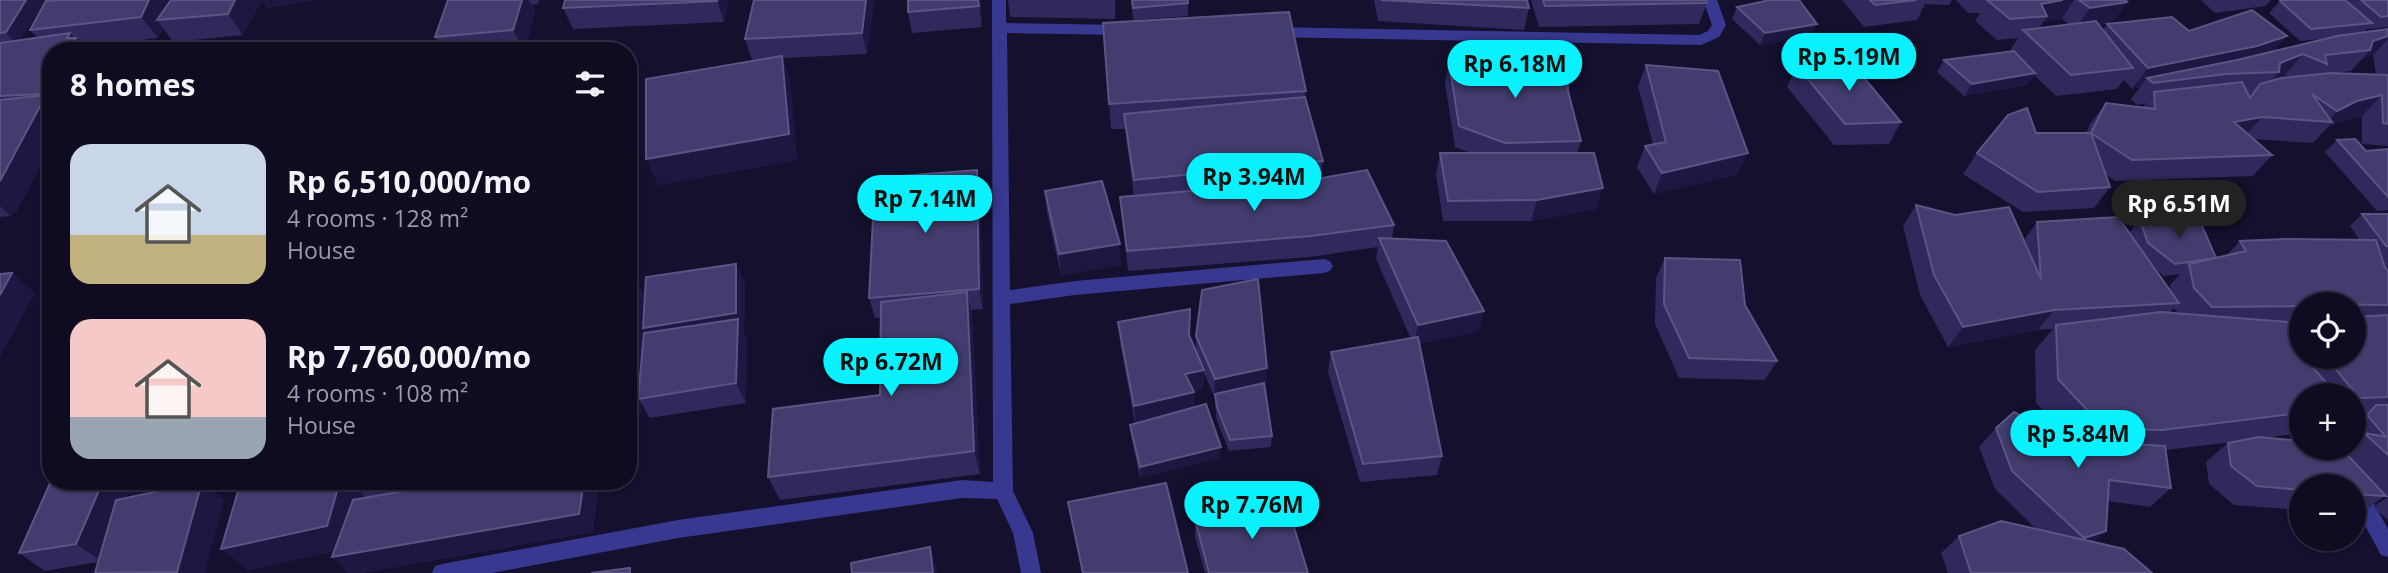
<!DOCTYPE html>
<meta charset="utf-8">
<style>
body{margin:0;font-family:"Open Sans",sans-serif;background:#1d1a2f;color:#f1f3f6;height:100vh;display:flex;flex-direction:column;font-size:26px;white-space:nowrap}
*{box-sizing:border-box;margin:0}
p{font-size:23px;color:#9b9ba5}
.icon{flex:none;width:38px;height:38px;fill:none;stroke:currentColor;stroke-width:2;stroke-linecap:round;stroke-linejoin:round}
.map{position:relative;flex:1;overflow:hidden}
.side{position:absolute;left:42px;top:42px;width:595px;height:448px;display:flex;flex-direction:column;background:#0f0c22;border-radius:28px;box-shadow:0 2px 5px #0004,0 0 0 2px #2f2c40}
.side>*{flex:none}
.tools{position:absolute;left:2289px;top:292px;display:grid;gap:14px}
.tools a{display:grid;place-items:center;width:77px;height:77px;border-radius:50%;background:#0f0c22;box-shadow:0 2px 5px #0004,0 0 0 2px #2f2c40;font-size:35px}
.price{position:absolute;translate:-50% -60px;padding:0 16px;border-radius:24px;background:#09f1ff;color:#111;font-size:23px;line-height:46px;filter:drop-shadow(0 2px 4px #0008)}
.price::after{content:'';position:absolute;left:50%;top:42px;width:21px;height:16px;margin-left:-10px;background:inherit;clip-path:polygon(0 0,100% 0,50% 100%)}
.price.on{background:#222;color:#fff}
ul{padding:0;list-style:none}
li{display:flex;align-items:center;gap:21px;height:175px;padding:0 28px}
li span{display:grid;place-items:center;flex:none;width:196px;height:140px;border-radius:21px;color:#555}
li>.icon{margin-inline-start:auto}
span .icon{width:84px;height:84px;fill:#fffc;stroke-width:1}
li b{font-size:30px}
h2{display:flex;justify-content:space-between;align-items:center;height:84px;padding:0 28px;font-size:30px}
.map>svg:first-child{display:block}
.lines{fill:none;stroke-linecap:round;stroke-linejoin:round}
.minor{fill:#383890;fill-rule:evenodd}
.wall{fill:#30295c;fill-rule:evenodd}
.shaded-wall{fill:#1d1742}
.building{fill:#433c6e;stroke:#5b5584;stroke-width:2}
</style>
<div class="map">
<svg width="2388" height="573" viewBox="0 0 2388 573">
<rect width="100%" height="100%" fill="#14102e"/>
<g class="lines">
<!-- minor -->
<g class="minor">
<polygon points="992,0 1006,0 1006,23 1125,25 1132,30 1125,35 1007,33 1010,290 1075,281 1324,259 1330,261 1333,266 1330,271 1324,273 1075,295 1010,304 1013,491 1033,533 1041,573 1021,573 1013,533 997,499 962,498 678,538 492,573 432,573 435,566 442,564 678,520 962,480 993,482"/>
<polygon points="1703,0 1717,0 1726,25 1719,37 1701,45 1269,37 1262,32 1269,27 1699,35 1708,31 1712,25"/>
<polygon points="2323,448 2343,448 2388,529 2388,557 2381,555 2354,505 2354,486 2344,486"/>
</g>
</g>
<!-- wall -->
<g class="wall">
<polygon points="0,0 45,0 20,40 37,37 30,30 46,1 314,0 267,8 262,0 243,35 173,42 163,28 158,38 84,47 87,51 51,51 17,211 10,216 0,217"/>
<polygon points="448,0 539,0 538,4 532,5 535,11 525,51 443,51 435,37"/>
<polygon points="565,0 728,0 724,22 573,29 563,8"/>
<polygon points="754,0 874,0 867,54 783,58 790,82 797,160 658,185 765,59 752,60 745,39"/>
<polygon points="908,0 981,0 982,27 912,33 908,12"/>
<polygon points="1008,0 1115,0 1115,19 1010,17"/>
<polygon points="1131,0 1188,0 1188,16 1133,20"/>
<polygon points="1374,0 1527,0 1529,8 1524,30 1378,21"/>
<polygon points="1531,0 1706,0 1707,3 1699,24 1539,27"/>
<polygon points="1842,0 1952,0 1949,5 1925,4 1917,20 1864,27"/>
<path d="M 1956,0 L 2130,0 L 2126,1 L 2127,2 L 2112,23 L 2099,25 L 2103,30 L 2107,24 L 2189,31 L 2275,51 L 2324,39 L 2300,41 L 2269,13 L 2280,1 L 2388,0 L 2388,27 L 2370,29 L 2368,28 L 2364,32 L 2388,29 L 2388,146 L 2362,144 L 2362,116 L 2337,122 L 2327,128 L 2313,143 L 2253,139 L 2272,155 L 2253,176 L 2115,181 L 2106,174 L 2110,187 L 2094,208 L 2023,212 L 1963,174 L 1977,153 L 2036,133 L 2086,133 L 2090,124 L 2106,103 L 2143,107 L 2146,103 L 2137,105 L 2131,99 L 2140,87 L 2132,89 L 2124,80 L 2117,89 L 2056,96 L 2034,75 L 2027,85 L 1964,96 L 1937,72 L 1944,60 L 2010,51 L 2018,38 L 1997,40 L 1975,21 L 1980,13 L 1968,13 ZM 2062,19 L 2069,24 L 2039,28 L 2043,22 ZM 2373,55 L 2376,74 L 2378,75 L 2332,73 L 2351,71 L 2362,59 ZM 2285,75 L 2289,77 L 2271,81 L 2272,80 Z"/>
<polygon points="2201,0 2271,0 2266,6 2215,13"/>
<polygon points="1737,7 1811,36 1760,45 1732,19"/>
<polygon points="1103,23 1306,91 1305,97 1323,161 1321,178 1394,225 1392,239 1479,331 1419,344 1442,456 1437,475 1360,482 1328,372 1331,352 1411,339 1376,259 1378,247 1309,257 1128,271 1120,197 1134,196 1125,129 1111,129"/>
<polygon points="1449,62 1581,141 1577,153 1596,209 1531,221 1443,221 1436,174 1440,153 1471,153 1455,147 1445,83"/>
<polygon points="1646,65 1738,174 1654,194 1637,167 1645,146 1653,144 1638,86"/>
<polygon points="1797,66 1901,122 1889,144 1834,145 1787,87"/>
<polygon points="2337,140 2366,151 2388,149 2388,210 2377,211 2325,152"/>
<polygon points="977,170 980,191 983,309 971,310 972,317 980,474 780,500 768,477 880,395 881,318 875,318 869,298"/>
<polygon points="1045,191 1121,265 1061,275 1047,212"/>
<path d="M 1916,205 L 2024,240 L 2037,222 L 2131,235 L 2130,232 L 2140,220 L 2215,258 L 2227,255 L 2240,241 L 2359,239 L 2350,226 L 2362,214 L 2388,214 L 2388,520 L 2373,507 L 2388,497 L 2385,496 L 2360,514 L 2354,514 L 2354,486 L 2301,486 L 2301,510 L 2234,505 L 2209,484 L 2206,462 L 2228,443 L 2242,441 L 2166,450 L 2171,488 L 2150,507 L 2108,501 L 2106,531 L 2093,542 L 2152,573 L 1948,573 L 1941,553 L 1959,536 L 2036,529 L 1995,489 L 1979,447 L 1996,428 L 2071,441 L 2036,403 L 2035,350 L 2053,329 L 2038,330 L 1948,347 L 1920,295 L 1903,226 ZM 2154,268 L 2164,276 L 2180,274 L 2170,285 L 2171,293 ZM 2301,304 L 2354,304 L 2354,357 L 2301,357 ZM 2174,308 L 2179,314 L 2169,313 ZM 2301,396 L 2354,396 L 2354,416 L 2362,416 L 2354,425 L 2354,427 L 2361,436 L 2354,441 L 2354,448 L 2345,448 L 2343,450 L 2264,438 L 2301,433 Z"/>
<polygon points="1665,258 1745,305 1777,361 1765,380 1679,378 1655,324 1656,278"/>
<polygon points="736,264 745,284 744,333 747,339 746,403 650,418 641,403 641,412 628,415 632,272 645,297"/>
<polygon points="1118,322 1190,336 1196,353 1196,336 1266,388 1272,436 1271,447 1229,451 1216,418 1215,398 1204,373 1203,389 1194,391 1194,407 1220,458 1140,478 1131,436 1130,425 1135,424 1120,342"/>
<path d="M 51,481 L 223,490 L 214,492 L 224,500 L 98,562 L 45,571 L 19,553 ZM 129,493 L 134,496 L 127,498 Z"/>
<polygon points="241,481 599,481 593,532 361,573 349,573 332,557 334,551 248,570"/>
<polygon points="1068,502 1188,573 1082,573"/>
<polygon points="1195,519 1308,573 1205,573 1195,537"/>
</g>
<!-- shaded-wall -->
<g class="shaded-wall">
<polygon points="26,0 45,0 17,45 6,32"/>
<polygon points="114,0 175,0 157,20 163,28 158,38 141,17"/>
<polygon points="235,0 314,0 267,8 262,0 243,35 228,14"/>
<polygon points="522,0 529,0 535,11 525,51 513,30"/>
<polygon points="717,0 728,0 724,22 717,1"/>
<polygon points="866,0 874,0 867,54 862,33"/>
<polygon points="978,0 981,0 982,27 979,6"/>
<polygon points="2063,0 2074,0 2062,19 2043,22 2047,16 2041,4"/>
<polygon points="2127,2 2112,23 2075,29 2090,8"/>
<polygon points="1817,24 1811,36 1760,45 1765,33"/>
<polygon points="70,33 75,39 76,38 87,51 67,51 67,38"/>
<polygon points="2287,36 2269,57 2147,78 2140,87 2132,89 2148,68"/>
<polygon points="2388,36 2388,39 2373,55 2362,59 2370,50 2373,41"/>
<polygon points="2303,54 2285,75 2272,80 2279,72 2280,63"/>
<polygon points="782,56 790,82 797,160 658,185 646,159"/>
<polygon points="2035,73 2027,85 1964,96 1972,84"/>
<polygon points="51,76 51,146 17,211 10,216 0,206 0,181 44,99 40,94"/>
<polygon points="2382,95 2362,116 2337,122 2327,128 2332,122 2328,121 2337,111 2357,101"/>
<polygon points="2262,117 2243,138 2234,122"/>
<polygon points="1748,153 1738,174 1654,194 1662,173"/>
<polygon points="977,170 980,191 983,309 979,289"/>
<polygon points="1603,188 1596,209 1531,221 1537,200"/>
<polygon points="1120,244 1121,265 1061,275 1059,254"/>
<polygon points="736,264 745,284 744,333 747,339 746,403 736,383 654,348 644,330 641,398 638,399 641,403 641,412 628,415 628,344 632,272 645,297"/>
<polygon points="12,273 35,293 0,357 0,295"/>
<polygon points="967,292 972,317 980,474 974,451"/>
<polygon points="2054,310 2038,330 1948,347 1963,327"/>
<polygon points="1484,311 1479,331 1414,345 1418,325"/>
<polygon points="1267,368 1266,388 1216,398 1215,394 1214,398 1215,379"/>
<polygon points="1204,370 1203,389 1185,393 1185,374"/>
<polygon points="1194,392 1194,412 1136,426 1134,406"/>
<polygon points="1221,447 1220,458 1140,478 1140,467"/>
<polygon points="103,481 226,481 223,490 214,492 224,500 205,573 173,573 146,506 129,493 101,561 76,544"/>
<polygon points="340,481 369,481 353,484 365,496 351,547 248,570 221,549"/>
<polygon points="584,481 599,481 593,532 361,573 349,573 332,557"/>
<polygon points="2106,531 2086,549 2064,556 2084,538"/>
<polygon points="930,547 936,565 937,573 933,573"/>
</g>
<!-- building -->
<g class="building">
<polygon points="0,0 26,0 6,32 0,33"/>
<polygon points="59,0 149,0 141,17 30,30 46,1"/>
<polygon points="171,0 235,0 228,14 157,20"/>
<polygon points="448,0 522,0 513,30 435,37"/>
<polygon points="565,0 717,0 717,1 563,8"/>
<polygon points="754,0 866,0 862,33 745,39"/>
<polygon points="908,0 978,0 979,6 908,12"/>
<polygon points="1132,0 1188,0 1188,3 1133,8"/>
<polygon points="1381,0 1527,0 1529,8"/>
<polygon points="1543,0 1706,0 1707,3 1545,6"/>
<polygon points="1770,0 1799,0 1817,24 1765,33 1737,7"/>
<polygon points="1870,0 1916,0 1875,5"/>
<polygon points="1987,0 2063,0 2041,4 2047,16 2010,19"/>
<polygon points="2079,0 2125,0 2127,2 2090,8"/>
<polygon points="2282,0 2345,0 2372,23 2311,29 2280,1"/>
<polygon points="2361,0 2388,0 2388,16 2381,17"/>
<polygon points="2252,10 2287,36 2257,46 2148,68 2107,24 2172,17 2189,31"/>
<polygon points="1289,12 1306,91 1109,104 1103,23"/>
<polygon points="2096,21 2133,68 2071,75 2023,30"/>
<polygon points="2388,29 2388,36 2373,41 2370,50 2325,55 2327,64 2303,54 2280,63 2279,72 2226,74 2153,83 2147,78 2237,60 2337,36"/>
<polygon points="70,33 67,38 76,38 67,51 51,51 51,76 40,94 0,96 0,43"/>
<polygon points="2014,51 2035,73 1972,84 1944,60"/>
<polygon points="782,56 789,134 646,159 646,79"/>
<polygon points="1567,60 1568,91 1581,141 1505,143 1459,126 1449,62"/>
<polygon points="1850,61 1901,122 1845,124 1797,66"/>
<polygon points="1646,65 1718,71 1748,153 1662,173 1645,146 1666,142"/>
<polygon points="2331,73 2388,75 2388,124 2383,123 2382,95 2357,101 2337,111 2312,94 2332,122 2262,117 2234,122 2272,155 2132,160 2091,133 2106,103 2155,109 2154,92 2242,82 2250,98 2260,84 2281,78"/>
<polygon points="46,95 0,181 0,100"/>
<polygon points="1305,97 1323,161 1134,180 1124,114"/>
<polygon points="2027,108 2036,133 2091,133 2110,187 2038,192 1977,153 2008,115"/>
<polygon points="2355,139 2366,151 2388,149 2388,197 2337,140"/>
<polygon points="1440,153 1594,153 1603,188 1537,200 1448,201"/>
<polygon points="977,170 979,289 869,298 875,178"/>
<polygon points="1367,170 1394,225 1311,236 1127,251 1120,197 1299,182"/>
<polygon points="1102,181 1120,244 1059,254 1045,191"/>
<polygon points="1916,205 1955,215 2009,207 2041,279 2037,222 2118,217 2179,303 2054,310 1963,327 1934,275"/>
<polygon points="2362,214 2388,214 2388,246 2386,246"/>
<polygon points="2199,219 2216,258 2175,264 2148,243 2140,220"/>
<polygon points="1379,238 1446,241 1484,311 1418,325"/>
<polygon points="2286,239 2376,240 2385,268 2388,270 2388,305 2301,304 2301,306 2212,307 2194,288 2189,264 2246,251 2240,241"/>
<polygon points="1665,258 1740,260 1745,305 1777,361 1689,358 1664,304"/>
<polygon points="736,264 736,313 643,328 646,277"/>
<polygon points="632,272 628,344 628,273"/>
<polygon points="12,273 0,295 0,274"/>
<polygon points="1258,279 1267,368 1215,379 1196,336 1202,290"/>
<polygon points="967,292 974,451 768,477 773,409 880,395 881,302"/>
<polygon points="1190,309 1189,335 1204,370 1185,374 1194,392 1134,406 1118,322"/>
<polygon points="2161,312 2301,323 2301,357 2307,357 2307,361 2338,396 2301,396 2301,413 2162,430 2105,429 2058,379 2056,325"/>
<polygon points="2388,315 2388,397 2359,398 2326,357 2354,357 2354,317"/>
<polygon points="738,319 736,383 638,399 644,333"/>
<polygon points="1418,337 1442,456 1363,464 1331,352"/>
<polygon points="1264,383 1272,436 1230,440 1217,407 1215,394"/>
<polygon points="1206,404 1221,447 1140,467 1130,425"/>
<polygon points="2376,405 2388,405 2388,437 2386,437 2367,415"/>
<polygon points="2014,412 2066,440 2165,446 2171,488 2109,480 2106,531 2084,538 2012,471 1996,428"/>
<polygon points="2364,433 2388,437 2388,455"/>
<polygon points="2259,437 2301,441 2301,448 2341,448 2386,496 2354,494 2354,486 2301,486 2301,490 2257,486 2231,466 2228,443"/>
<polygon points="51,481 103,481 76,544 19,553"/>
<polygon points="125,481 152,481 123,487"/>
<polygon points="241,481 340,481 327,526 221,549"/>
<polygon points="353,481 375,481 353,484"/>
<polygon points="461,481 584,481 579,514 332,557 353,500"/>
<polygon points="202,482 177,572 95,573 116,500"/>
<polygon points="1166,483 1188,573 1083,573 1068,502"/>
<polygon points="1286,501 1308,573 1209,573 1195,519"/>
<polygon points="2001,521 2124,549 2152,573 1971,573 1959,536"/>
<polygon points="930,547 933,573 852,573 851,563"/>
<polygon points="630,568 630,573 591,573"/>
</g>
</svg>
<div class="tools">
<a><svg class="icon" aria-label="locate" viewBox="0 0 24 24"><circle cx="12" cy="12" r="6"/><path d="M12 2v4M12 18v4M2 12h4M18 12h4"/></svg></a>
<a>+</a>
<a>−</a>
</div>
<b class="price" style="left:1849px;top:93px">Rp 5.19M</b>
<b class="price" style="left:1515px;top:100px">Rp 6.18M</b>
<b class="price" style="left:1254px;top:213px">Rp 3.94M</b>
<b class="price" style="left:925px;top:235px">Rp 7.14M</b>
<b class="price on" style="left:2179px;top:240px">Rp 6.51M</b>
<b class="price" style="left:891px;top:398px">Rp 6.72M</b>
<b class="price" style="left:2078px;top:470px">Rp 5.84M</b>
<b class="price" style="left:1252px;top:541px">Rp 7.76M</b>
<section class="side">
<h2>8 homes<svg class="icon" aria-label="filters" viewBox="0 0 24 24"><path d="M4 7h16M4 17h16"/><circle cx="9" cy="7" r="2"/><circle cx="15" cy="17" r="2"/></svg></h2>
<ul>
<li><span style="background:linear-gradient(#c9d6e8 65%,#c2b280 0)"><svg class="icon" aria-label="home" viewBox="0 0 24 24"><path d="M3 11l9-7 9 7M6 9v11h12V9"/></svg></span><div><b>Rp 6,510,000/mo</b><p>4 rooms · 128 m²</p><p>House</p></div></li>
<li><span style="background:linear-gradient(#f6c9c9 70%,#9aa5b1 0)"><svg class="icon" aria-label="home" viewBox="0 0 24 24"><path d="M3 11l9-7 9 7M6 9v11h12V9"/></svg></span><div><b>Rp 7,760,000/mo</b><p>4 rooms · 108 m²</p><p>House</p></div></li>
</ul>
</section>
</div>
